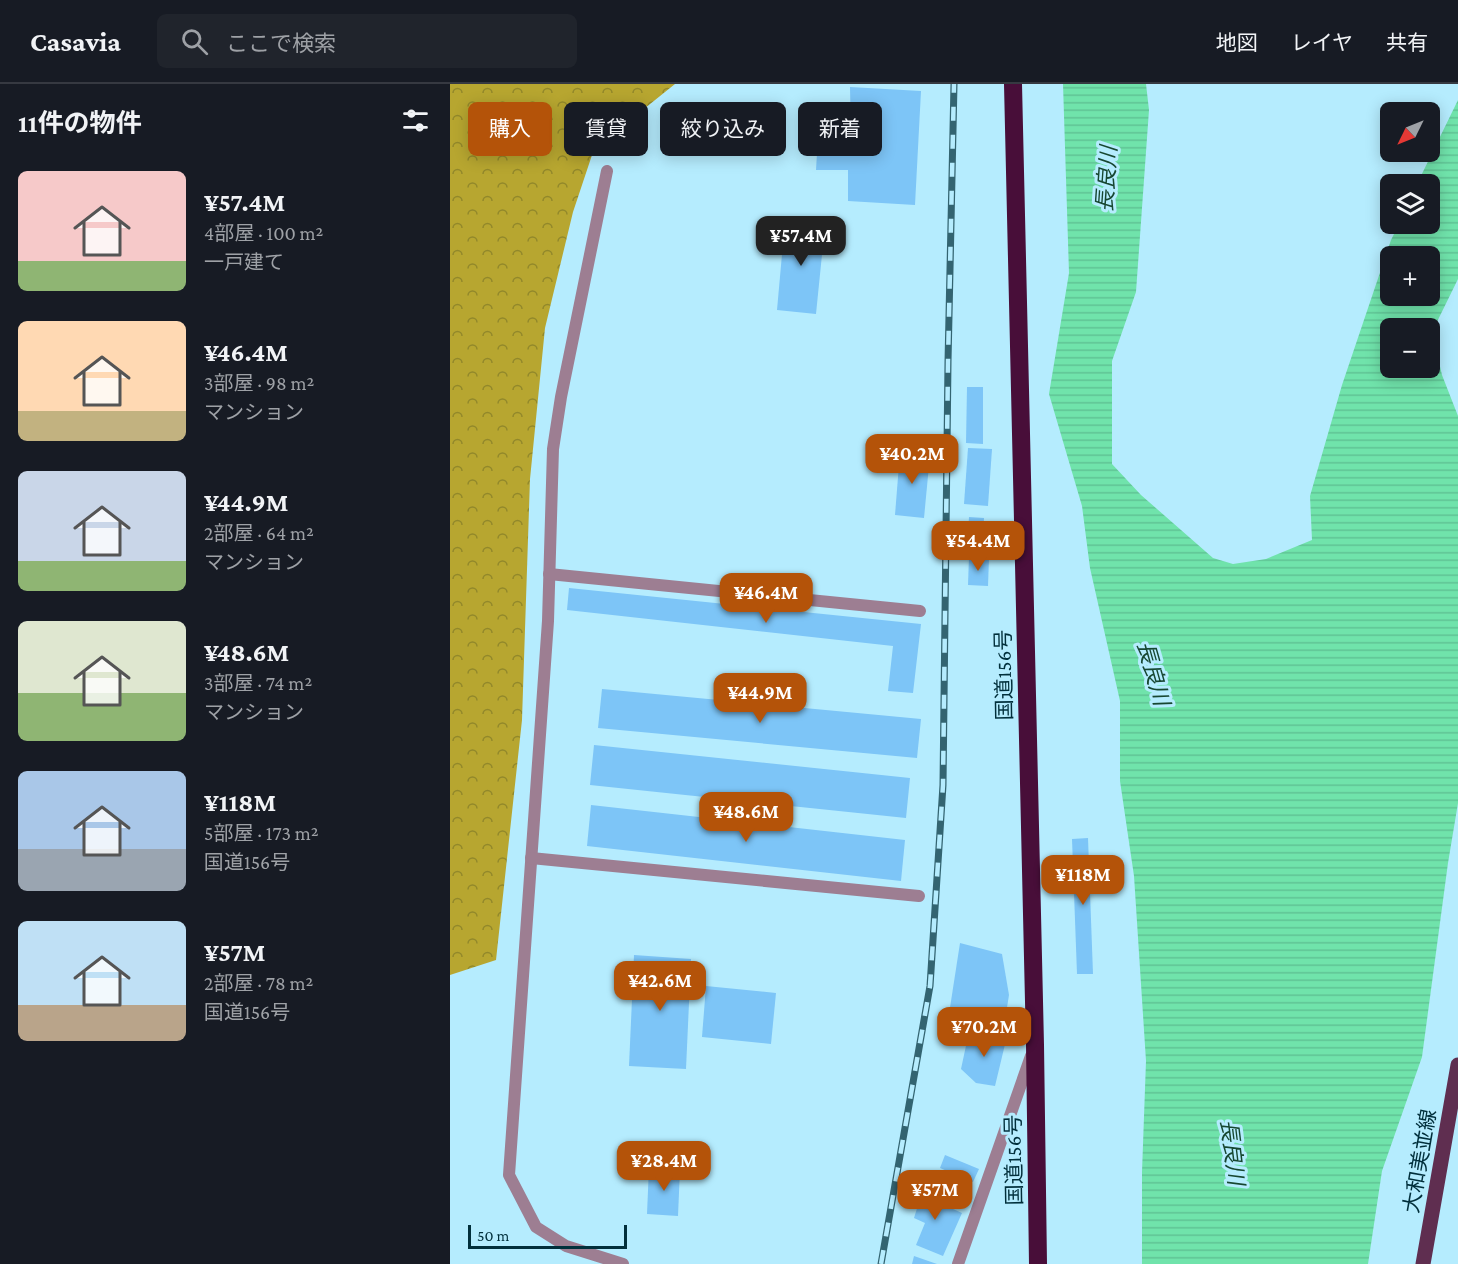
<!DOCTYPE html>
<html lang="ja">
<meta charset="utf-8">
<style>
body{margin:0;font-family:"Crimson Pro","Noto Sans JP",serif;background:#20242c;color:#f1f3f6;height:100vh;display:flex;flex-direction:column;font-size:22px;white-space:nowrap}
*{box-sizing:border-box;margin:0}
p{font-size:20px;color:#9ea1a6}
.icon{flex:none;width:33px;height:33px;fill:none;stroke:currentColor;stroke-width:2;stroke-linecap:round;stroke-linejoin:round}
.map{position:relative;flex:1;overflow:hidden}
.sheet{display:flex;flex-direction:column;background:#171b24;width:450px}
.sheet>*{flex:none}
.hud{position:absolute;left:18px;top:18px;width:570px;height:54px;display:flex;gap:12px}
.needle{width:39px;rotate:227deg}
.tools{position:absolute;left:930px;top:18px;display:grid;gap:12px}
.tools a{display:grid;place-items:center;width:60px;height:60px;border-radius:9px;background:#171b24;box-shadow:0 3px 15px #0003;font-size:30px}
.scale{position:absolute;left:18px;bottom:15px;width:159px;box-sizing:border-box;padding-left:6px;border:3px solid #012f3b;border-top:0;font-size:16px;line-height:21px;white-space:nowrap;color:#012f3b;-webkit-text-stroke:4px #b5ecfe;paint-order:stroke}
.price{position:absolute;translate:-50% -51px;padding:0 14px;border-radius:12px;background:#b45309;color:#fff;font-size:20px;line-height:39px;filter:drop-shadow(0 2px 3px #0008)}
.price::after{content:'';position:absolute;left:50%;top:36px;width:18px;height:14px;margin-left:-9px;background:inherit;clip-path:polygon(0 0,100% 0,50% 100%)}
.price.current{background:#222;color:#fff}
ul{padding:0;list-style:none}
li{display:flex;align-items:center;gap:18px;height:150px;padding:0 18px}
li span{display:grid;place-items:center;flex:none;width:168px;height:120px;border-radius:9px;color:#555}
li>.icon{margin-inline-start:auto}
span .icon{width:72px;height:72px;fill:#fffc;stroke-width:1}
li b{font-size:26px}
h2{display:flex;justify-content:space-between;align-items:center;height:72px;padding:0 18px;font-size:26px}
.tag{padding:0 21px;border-radius:9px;background:#171b24;box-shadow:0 3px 15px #0003;font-size:21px;line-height:54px}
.tag.current{background:#b45309;color:#fff}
header{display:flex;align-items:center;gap:36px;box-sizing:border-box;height:84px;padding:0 30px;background:#171b24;border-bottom:2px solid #363941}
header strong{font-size:28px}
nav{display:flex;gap:33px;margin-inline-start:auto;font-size:21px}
.search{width:420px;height:54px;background:#20242c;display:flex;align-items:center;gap:15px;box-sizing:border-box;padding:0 21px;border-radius:9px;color:#9ea1a6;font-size:22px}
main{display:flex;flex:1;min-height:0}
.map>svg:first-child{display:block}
.forest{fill:url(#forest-crowns)}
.water{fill:url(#water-rules);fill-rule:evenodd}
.building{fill:#7dc5f7}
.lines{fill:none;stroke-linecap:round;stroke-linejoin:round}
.street{stroke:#9d7e92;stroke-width:12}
.primary{stroke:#5f2e50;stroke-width:15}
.highway{stroke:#480e39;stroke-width:18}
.rail-casing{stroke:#336471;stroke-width:7}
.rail{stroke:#b5ecfe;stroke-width:4.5;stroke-dasharray:14;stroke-linecap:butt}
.labels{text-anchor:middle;stroke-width:6;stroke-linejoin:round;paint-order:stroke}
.street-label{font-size:21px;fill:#012f3b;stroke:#b5ecfe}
.water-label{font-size:22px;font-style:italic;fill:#174731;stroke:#b5ecfe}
</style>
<header>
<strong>Casavia</strong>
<div class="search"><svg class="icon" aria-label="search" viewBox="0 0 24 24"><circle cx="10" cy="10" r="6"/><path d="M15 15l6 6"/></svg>ここで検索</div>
<nav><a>地図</a><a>レイヤ</a><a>共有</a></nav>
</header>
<main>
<section class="sheet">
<h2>11件の物件<svg class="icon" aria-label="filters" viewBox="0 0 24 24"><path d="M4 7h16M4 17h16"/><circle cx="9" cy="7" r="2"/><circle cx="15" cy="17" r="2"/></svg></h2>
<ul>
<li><span style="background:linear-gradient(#f6c9c9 75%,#8fb573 0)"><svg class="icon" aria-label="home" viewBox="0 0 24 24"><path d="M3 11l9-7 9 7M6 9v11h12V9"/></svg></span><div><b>¥57.4M</b><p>4部屋 · 100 m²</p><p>一戸建て</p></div></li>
<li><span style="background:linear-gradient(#ffd9b3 75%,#c2b280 0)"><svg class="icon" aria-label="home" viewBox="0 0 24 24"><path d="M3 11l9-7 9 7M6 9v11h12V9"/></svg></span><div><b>¥46.4M</b><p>3部屋 · 98 m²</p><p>マンション</p></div></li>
<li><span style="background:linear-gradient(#c9d6e8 75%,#8fb573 0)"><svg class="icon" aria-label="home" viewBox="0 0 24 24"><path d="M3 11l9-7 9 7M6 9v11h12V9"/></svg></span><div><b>¥44.9M</b><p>2部屋 · 64 m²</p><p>マンション</p></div></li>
<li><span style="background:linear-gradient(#dfe7d0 60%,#8fb573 0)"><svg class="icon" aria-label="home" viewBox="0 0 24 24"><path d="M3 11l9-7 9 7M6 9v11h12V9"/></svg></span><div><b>¥48.6M</b><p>3部屋 · 74 m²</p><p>マンション</p></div></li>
<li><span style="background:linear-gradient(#a9c7e8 65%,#9aa5b1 0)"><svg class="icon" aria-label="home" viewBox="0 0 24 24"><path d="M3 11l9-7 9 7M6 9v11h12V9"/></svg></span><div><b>¥118M</b><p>5部屋 · 173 m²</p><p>国道156号</p></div></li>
<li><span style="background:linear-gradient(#bfe0f5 70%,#b9a48a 0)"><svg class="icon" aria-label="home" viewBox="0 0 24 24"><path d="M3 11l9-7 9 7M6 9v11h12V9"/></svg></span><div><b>¥57M</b><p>2部屋 · 78 m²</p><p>国道156号</p></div></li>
</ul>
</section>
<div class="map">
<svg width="1008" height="1180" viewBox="0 0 1008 1180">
<defs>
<pattern id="forest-crowns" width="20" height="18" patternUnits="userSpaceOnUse" patternTransform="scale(1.5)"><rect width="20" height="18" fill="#b7a630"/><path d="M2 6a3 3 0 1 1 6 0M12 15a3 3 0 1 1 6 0" fill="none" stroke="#92882a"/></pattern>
<pattern id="water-rules" width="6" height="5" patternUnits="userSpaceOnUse" patternTransform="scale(1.5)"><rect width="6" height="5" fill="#70e3ab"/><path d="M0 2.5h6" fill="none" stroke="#5fc394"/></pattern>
</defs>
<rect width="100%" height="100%" fill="#b5ecfe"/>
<!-- forest -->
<polygon class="forest" points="0,0 225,0 144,65 123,128 95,244 80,395 72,636 46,876 0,891"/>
<!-- water -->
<path class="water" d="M 613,0 L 696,0 L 699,26 L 686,208 L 662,277 L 662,380 L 691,411 L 763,474 L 783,480 L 816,475 L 862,456 L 860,412 L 892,301 L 941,156 L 949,140 L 980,140 L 980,100 L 967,100 L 1008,16 L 1008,195 L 982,248 L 992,291 L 1008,332 L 1008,719 L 998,779 L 972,973 L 932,1087 L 918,1180 L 692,1180 L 692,1088 L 696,977 L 684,792 L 670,697 L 670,617 L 640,484 L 632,422 L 599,310 L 619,189 ZM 940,172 L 980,172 L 980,212 L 940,212 ZM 940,244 L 980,244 L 980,284 L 940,284 Z"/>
<!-- building -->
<g class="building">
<polygon points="400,3 471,7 465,121 398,117 398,86 366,86 368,52 401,53"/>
<polygon points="335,137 375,141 366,230 327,226"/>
<polygon points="517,303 533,303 533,360 516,359"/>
<polygon points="518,364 542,365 538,422 514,420"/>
<polygon points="450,368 480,371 474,434 445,431"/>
<polygon points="519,433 534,434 532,462 517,461"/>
<polygon points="519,473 539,474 538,502 518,501"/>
<polygon points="119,504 471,540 463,609 438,607 443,562 117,526"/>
<polygon points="152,605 471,635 467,674 148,644"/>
<polygon points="144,661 460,694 456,734 140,701"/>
<polygon points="141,721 455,756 451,797 137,762"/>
<polygon points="638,754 643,890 627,890 622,755"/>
<polygon points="510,859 552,870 559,911 554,942 499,930"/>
<polygon points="184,871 241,875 236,985 179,982"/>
<polygon points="256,902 326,909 321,960 252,953"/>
<polygon points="508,934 526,938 524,947 508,944"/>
<polygon points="532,946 557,952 545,1002 526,999 511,985 517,957 528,959"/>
<polygon points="495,1071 529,1085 523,1098 490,1084"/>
<polygon points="199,1083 230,1085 228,1132 197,1130"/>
<polygon points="471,1100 486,1101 485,1117 512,1129 493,1172 466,1161 475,1139 464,1134 469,1118"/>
<polygon points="464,1172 487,1180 462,1180"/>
</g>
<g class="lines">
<!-- street -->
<g class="street">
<polyline points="157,87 111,313 103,365 98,537 59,1091 86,1143 116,1162 173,1180"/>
<polyline points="99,490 470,527"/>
<polyline points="81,774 469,812"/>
<polyline points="508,1180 581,972"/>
</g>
<!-- primary -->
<polyline class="primary" points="973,1180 1008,981"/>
<!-- highway -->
<polyline class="highway" points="563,0 585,961 588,1180"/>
<defs>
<polyline id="rail" points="431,1180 480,902 493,701 498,278 504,0"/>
</defs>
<!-- rail casing -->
<use href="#rail" class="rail-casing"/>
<!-- rail -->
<use href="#rail" class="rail"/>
</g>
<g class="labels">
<!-- street labels -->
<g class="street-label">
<text transform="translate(554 591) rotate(-91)" y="7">国道156号</text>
<text transform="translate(564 1076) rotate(-91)" y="7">国道156号</text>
<text transform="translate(970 1077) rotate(-80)" y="7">大和美並線</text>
</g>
<!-- water labels -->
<g class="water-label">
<text transform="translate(656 95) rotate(-86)" y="8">長良川</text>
<text transform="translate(704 589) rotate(74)" y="8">長良川</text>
<text transform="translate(783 1068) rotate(83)" y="8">長良川</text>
</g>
</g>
</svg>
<div class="tools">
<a><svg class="needle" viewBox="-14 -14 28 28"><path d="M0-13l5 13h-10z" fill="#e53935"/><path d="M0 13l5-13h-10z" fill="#9ea1a6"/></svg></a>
<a><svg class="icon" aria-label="layers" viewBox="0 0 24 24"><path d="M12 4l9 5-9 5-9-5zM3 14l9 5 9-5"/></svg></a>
<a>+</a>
<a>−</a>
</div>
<div class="scale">50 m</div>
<b class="price current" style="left:351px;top:183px">¥57.4M</b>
<b class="price" style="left:462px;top:401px">¥40.2M</b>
<b class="price" style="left:528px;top:488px">¥54.4M</b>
<b class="price" style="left:316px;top:540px">¥46.4M</b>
<b class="price" style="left:310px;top:640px">¥44.9M</b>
<b class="price" style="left:296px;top:759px">¥48.6M</b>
<b class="price" style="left:633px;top:822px">¥118M</b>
<b class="price" style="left:210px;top:928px">¥42.6M</b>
<b class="price" style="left:534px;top:974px">¥70.2M</b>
<b class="price" style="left:214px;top:1108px">¥28.4M</b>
<b class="price" style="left:485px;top:1137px">¥57M</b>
<div class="hud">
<a class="tag current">購入</a>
<a class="tag">賃貸</a>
<a class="tag">絞り込み</a>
<a class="tag">新着</a>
</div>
</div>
</main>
